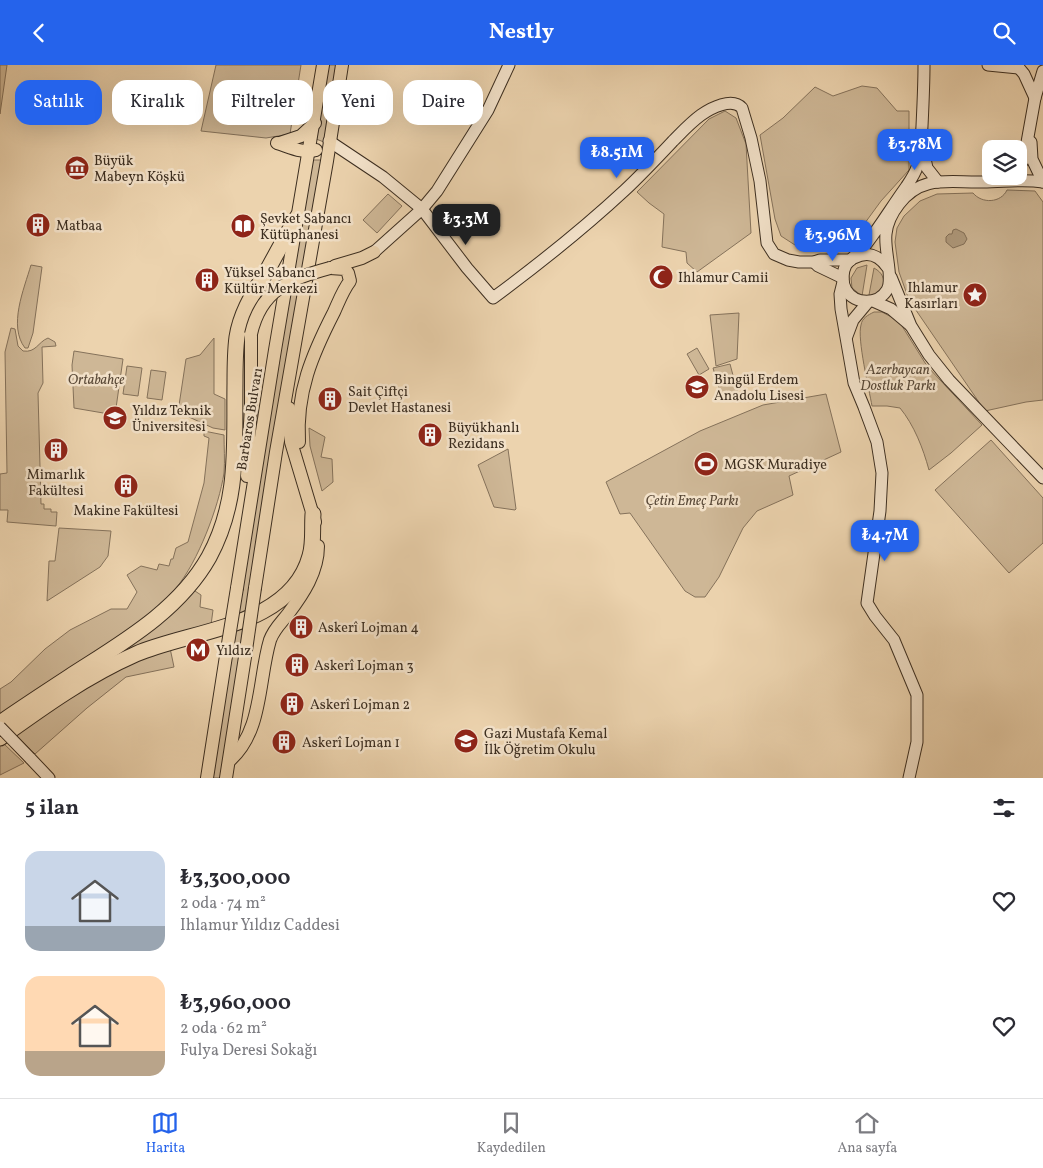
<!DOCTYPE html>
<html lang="tr">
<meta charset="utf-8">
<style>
body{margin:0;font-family:Vollkorn,serif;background:#f7f7f7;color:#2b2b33;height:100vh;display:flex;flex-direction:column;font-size:19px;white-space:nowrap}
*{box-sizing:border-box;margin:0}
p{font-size:16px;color:#7c7c81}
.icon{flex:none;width:28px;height:28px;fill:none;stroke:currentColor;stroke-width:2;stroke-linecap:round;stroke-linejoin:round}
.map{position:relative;height:713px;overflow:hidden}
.details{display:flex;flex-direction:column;background:#fff;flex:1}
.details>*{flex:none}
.guide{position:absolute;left:15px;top:15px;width:500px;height:45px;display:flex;gap:10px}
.fabs{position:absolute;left:982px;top:75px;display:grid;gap:10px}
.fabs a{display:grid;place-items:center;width:45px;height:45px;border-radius:10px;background:#fff;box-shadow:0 5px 20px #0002;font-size:25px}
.price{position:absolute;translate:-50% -42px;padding:0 11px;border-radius:10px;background:#2563eb;color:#fff;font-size:16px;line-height:32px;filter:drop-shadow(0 1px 2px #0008)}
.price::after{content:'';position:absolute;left:50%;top:30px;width:15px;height:11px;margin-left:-8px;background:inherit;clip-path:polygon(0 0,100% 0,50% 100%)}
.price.on{background:#222;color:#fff}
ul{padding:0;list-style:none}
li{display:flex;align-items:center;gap:15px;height:125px;padding:0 25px}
li span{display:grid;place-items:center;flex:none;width:140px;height:100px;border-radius:15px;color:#555}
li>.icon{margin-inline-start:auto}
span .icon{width:60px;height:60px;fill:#fffc;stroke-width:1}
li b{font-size:21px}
h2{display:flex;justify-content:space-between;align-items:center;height:60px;padding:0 25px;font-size:21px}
.pill{padding:0 18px;border-radius:15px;background:#fff;box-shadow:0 5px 20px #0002;font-size:18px;line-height:45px}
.pill.on{background:#2563eb;color:#fff}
header{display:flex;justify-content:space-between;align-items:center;height:65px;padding:0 25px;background:#2563eb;color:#fff;font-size:22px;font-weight:700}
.menu{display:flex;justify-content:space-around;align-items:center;height:70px;border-top:1px solid #e1e1e2;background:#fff;font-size:14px;color:#7c7c81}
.menu a{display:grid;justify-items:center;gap:2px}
.menu .on{color:#2563eb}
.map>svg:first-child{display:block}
.green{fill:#ceb796;stroke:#85725b}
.water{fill:#b09b7e;stroke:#826f58}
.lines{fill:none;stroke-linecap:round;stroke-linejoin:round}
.secondary-casing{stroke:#3c2e20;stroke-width:13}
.primary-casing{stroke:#3c2e20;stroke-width:14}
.highway-casing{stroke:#3c2e20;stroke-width:17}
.secondary{stroke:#f3e2ca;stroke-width:11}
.primary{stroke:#ecd3ae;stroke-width:12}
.highway{stroke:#ecd3ae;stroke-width:15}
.secondary-bridge-casing{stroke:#3c2e20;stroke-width:13;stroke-linecap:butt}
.primary-bridge-casing{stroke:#3c2e20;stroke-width:14;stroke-linecap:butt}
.secondary-bridge{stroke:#f3e2ca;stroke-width:11}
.primary-bridge{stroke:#ecd3ae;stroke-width:12}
.labels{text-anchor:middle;stroke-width:5;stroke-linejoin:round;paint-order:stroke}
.poi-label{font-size:14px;fill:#3c2e20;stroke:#f3e2ca;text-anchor:start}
.park-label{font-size:14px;font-style:italic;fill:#594938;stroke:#f3e2ca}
.street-label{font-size:14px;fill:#3c2e20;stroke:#f3e2ca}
</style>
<header><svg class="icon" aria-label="back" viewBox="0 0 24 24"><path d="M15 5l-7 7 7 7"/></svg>Nestly<svg class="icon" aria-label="search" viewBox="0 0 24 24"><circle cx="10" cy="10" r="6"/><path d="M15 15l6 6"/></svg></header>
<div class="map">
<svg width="1043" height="713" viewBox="0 0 1043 713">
<rect width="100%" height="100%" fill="#ecd3ae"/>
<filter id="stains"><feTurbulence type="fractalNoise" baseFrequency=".004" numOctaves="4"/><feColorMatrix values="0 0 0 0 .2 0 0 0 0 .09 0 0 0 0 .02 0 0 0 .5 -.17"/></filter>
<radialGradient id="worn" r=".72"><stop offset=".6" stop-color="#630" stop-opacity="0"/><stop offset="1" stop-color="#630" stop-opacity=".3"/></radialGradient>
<!-- green -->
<g class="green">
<polygon points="0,0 7,0 0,49"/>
<polygon points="216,0 301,0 290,69 266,73 201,66"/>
<polygon points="328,0 337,0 324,77 316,74"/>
<polygon points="862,21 877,23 897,46 909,46 909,105 881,136 862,162 842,184 825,186 795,180 781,171 775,154 760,70 783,53 815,22 833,31"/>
<polygon points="725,46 736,53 746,79 751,168 697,207 687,198 686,187 662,182 664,149 649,138 637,127 709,54"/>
<polygon points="313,95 321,95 221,713 213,713 259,411"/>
<path d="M 1007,125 L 1035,126 L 1043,137 L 1043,335 L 1026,337 L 985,346 L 909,235 L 899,207 L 895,177 L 897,163 L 904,151 L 920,136 L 937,129 L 973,128 C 982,139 1001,138 1007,125 Z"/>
<polygon points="388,129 402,141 377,168 363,155"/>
<path d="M 31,200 L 42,202 L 33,268 L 28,283 L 25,283 C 8,261 24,224 31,200 Z"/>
<polygon points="867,200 862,231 852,223 851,213 857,203"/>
<path d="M 874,203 C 883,208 884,213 884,223 L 871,233 L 869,230 Z"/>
<path d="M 874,247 L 882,247 L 895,254 L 902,261 L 927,301 L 982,360 L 951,388 L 929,405 C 923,383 914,360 900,343 L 887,341 L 872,341 C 869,324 857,274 861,260 C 862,253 868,250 874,247 Z"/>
<polygon points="739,248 737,294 716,301 710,250"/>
<path d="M 11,263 L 15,264 L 18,281 L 23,286 C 36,288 38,277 48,273 L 55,277 L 56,281 L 42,282 L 43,318 L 38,328 L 41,439 L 44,439 L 44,444 L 51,444 L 51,447 L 57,447 L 56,461 L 7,457 L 8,445 L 0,445 L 0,409 L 7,408 L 5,287 Z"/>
<polygon points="214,273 214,329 225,334 225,365 213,363 178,347 186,294 200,290"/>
<polygon points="697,283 709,304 699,310 687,289"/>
<polygon points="74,286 123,294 115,350 74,343 72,300"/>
<polygon points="730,299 738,329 722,333 713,303"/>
<polygon points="127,301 142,303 138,331 123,329"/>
<polygon points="151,305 166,307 162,335 147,333"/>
<polygon points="826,329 841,387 789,411 793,430 757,446 743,463 719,512 705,532 695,532 685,526 630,448 620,449 606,417 700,366 763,340"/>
<polygon points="309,363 325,372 321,392 332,394 333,417 322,426 310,381"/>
<path d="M 204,366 L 224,370 C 224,382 225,395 224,408 C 219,441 198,497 176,523 C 152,552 118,573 86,593 C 58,612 29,630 0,649 L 0,624 L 11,617 L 45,584 L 70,565 L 111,544 L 127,544 L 137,527 L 127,510 L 141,501 L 157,505 L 159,499 L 169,501 L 171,494 L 173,494 L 176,483 L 188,477 L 204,418 L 209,373 L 204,371 Z"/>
<polygon points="991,375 1043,433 1043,478 1009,508 935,425"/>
<polygon points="508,384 516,444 515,445 494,442 478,400"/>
<polygon points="59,463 111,466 108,491 100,502 47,536 49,496 55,496"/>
<polygon points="192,524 201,530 200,542 213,545 211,560 123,587 122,583"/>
<polygon points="170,583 174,602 126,612 87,643 35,689 14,668 96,613"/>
<polygon points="2,677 24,698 0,710 0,678"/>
</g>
<!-- water -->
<polygon class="water" points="956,164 964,168 967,174 964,179 953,183 946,177 946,172 949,169 952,169 953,165"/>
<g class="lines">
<defs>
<g id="secondary">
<path d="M 924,0 C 924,20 923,40 922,61 C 921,74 922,90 917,102 C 915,109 910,116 906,122 C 893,140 881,160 867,178 C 862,185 850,194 846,200 C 842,207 842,218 846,225 C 855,240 878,240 887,225 C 894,214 884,185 886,169 C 887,158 892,148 899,139 C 922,109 950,118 983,117 C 1004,117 1022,114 1043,117"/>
<polyline points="988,0 1019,3"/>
<polyline points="1019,3 1024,9 1035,33"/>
<path d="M 329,76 L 383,112 L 422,144 L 467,203 L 493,233 C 539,199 583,164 625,125 C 642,109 657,93 673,76 C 682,67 690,58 701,50 C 711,43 732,32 742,43 L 751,73 L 760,116 L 767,178 L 774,189 L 788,195 L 799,197 L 814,197 L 820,195 L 851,195"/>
<polyline points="1031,77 1032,94 1043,117"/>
<polyline points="923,84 927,103 938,117"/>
<polyline points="1019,102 1024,94 1035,33 1043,6"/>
<polyline points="374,187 422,144 437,126 488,45 509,0"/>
<path d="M 854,193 C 867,186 879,190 887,202"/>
<polyline points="814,197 818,201 843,213"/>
<polyline points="891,212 911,261 929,290 949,315 1043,413"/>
<polyline points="843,217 840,229 841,244 854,318 864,342 877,377 882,408 880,446 867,538 875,551 894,575 917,630 917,677 909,713"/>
<polyline points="873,236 891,244 910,260"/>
<polyline points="847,271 853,255 868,237"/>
<polyline points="30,693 49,713"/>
</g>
<g id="primary">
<path d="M 277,78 C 290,82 303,89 316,85"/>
<polyline points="280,78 301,71 315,58"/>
<polyline points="335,201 362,193 374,187"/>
<polyline points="289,343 291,377 315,457"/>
<path d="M 299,377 C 296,327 312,290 334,247 C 339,236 343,225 350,216 L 348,208 L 345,204 L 330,203"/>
<polyline points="247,411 251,341 251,269"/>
<polyline points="237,523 275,285 323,0"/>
<polyline points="255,523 276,387 327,96 342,0"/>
<path d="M 229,696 C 263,667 258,615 270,575 C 274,564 281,558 288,549 C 303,529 318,507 318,481"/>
<polyline points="207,713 226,591"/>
<polyline points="226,713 245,592"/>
</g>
<g id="highway">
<path d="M 0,658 C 23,642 46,627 69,612 C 120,579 178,547 209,492 C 240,435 234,380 235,318 C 235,303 235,287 237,272 C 241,246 255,226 268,204 C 278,186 287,168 298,151"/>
<path d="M 0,673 C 43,642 86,611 136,589 C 192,565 291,562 310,491 C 314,478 312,463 313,449"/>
</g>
</defs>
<!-- secondary casing -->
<use href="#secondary" class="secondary-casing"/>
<!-- primary casing -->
<use href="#primary" class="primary-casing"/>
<!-- highway casing -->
<use href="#highway" class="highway-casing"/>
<!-- secondary -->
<use href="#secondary" class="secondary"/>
<!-- primary -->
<use href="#primary" class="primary"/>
<!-- highway -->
<use href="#highway" class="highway"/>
<defs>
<polyline id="secondary-bridge" points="0,662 30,693"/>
<g id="primary-bridge">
<path d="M 251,269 C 261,224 290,214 330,203"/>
<polyline points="226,591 237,523"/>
<polyline points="245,592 255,523"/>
</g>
</defs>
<!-- secondary-bridge casing -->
<use href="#secondary-bridge" class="secondary-bridge-casing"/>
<!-- primary-bridge casing -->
<use href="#primary-bridge" class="primary-bridge-casing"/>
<!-- secondary-bridge -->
<use href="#secondary-bridge" class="secondary-bridge"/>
<!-- primary-bridge -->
<use href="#primary-bridge" class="primary-bridge"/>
</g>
<!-- icons -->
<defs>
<symbol id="museum-disc" viewBox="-11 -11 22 22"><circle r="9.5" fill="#8f2418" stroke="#f3e2ca"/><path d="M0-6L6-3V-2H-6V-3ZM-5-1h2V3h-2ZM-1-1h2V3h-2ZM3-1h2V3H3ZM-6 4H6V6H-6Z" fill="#fff"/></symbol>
<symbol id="building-disc" viewBox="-11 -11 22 22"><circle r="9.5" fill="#8f2418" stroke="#f3e2ca"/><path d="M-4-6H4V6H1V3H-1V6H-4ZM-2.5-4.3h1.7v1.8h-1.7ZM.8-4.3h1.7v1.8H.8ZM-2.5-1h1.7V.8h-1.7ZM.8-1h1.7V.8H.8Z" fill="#fff"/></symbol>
<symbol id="library-disc" viewBox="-11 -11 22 22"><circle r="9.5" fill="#8f2418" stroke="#f3e2ca"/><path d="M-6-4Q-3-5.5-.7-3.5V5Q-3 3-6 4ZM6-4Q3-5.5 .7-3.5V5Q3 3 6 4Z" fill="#fff"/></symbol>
<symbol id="mosque-disc" viewBox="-11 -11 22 22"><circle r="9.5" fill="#8f2418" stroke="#f3e2ca"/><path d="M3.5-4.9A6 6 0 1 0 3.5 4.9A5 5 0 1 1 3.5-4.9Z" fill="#fff"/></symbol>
<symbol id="sight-disc" viewBox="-11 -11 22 22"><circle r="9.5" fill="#8f2418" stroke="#f3e2ca"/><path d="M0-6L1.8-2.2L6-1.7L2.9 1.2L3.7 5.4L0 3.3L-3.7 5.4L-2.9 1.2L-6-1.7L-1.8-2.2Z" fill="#fff"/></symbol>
<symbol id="school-disc" viewBox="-11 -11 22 22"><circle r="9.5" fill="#8f2418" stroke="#f3e2ca"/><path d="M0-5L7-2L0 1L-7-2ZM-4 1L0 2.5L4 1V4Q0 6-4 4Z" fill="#fff"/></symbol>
<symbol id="university-disc" viewBox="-11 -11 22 22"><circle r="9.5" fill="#8f2418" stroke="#f3e2ca"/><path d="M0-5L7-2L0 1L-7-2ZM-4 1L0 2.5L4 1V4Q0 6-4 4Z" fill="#fff"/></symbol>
<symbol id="stadium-disc" viewBox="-11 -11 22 22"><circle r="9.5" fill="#8f2418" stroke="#f3e2ca"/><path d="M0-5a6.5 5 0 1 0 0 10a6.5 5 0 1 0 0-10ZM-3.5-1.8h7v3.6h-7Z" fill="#fff"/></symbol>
<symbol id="metro-disc" viewBox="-11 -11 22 22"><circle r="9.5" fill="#8f2418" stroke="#f3e2ca"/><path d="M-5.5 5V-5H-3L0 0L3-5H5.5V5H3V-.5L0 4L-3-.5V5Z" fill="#fff"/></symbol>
</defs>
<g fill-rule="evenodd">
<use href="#museum-disc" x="63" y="89" width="28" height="28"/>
<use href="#building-disc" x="24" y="146" width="28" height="28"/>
<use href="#library-disc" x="229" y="147" width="28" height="28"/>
<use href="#mosque-disc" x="647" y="198" width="28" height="28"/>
<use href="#building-disc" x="193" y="201" width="28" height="28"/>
<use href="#sight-disc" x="961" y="216" width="28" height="28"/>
<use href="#school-disc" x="683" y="308" width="28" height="28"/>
<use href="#building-disc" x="316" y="320" width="28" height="28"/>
<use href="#university-disc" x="101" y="339" width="28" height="28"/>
<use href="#building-disc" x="416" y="356" width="28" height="28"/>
<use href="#building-disc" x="42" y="371" width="28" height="28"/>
<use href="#stadium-disc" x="692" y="385" width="28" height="28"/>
<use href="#building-disc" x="112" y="407" width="28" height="28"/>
<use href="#building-disc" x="287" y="548" width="28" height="28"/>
<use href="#metro-disc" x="184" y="571" width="28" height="28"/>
<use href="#building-disc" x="283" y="586" width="28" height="28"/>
<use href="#building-disc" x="278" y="625" width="28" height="28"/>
<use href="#school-disc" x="452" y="662" width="28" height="28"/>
<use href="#building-disc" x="270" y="663" width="28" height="28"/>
</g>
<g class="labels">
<!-- poi labels -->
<g class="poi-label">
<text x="94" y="100">Büyük<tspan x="94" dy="16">Mabeyn Köşkü</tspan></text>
<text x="260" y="158">Şevket Sabancı<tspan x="260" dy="16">Kütüphanesi</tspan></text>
<text x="56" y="165">Matbaa</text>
<text x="224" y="212">Yüksel Sabancı<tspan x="224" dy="16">Kültür Merkezi</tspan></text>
<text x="678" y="217">Ihlamur Camii</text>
<text x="958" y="227" text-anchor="end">Ihlamur<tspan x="958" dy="16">Kasırları</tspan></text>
<text x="714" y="319">Bingül Erdem<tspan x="714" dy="16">Anadolu Lisesi</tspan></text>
<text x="348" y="331">Sait Çiftçi<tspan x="348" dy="16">Devlet Hastanesi</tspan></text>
<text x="132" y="350">Yıldız Teknik<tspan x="132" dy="16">Üniversitesi</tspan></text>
<text x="448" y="367">Büyükhanlı<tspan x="448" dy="16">Rezidans</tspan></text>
<text x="724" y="404">MGSK Muradiye</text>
<text x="56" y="414" text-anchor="middle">Mimarlık<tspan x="56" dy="16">Fakültesi</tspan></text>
<text x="126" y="450" text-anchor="middle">Makine Fakültesi</text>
<text x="318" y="567">Askerî Lojman 4</text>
<text x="216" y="590">Yıldız</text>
<text x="314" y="605">Askerî Lojman 3</text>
<text x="310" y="644">Askerî Lojman 2</text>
<text x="484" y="673">Gazi Mustafa Kemal<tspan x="484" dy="16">İlk Öğretim Okulu</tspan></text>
<text x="302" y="682">Askerî Lojman 1</text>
</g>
<!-- park labels -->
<g class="park-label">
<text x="898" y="309">Azerbaycan<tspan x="898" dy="16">Dostluk Parkı</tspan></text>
<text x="96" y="319">Ortabahçe</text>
<text x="692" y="440">Çetin Emeç Parkı</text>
</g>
<!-- street labels -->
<g class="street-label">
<text transform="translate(249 354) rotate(-81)" y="5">Barbaros Bulvarı</text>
</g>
</g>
<rect width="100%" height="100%" filter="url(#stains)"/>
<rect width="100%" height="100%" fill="url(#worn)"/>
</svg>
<div class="fabs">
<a><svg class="icon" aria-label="layers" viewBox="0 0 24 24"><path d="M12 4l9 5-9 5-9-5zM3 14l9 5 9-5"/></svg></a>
</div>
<b class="price" style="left:915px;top:106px">₺3.78M</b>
<b class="price" style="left:617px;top:114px">₺8.51M</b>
<b class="price on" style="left:466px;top:181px">₺3.3M</b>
<b class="price" style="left:833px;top:197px">₺3.96M</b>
<b class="price" style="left:885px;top:497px">₺4.7M</b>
<div class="guide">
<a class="pill on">Satılık</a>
<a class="pill">Kiralık</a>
<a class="pill">Filtreler</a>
<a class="pill">Yeni</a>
<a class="pill">Daire</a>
</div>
</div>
<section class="details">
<h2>5 ilan<svg class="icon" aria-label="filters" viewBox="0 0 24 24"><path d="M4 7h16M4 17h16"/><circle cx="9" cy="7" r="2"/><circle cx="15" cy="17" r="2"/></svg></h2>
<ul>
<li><span style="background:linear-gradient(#c9d6e8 75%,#9aa5b1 0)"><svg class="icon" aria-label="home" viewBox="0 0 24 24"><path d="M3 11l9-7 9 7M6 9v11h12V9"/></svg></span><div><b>₺3,300,000</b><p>2 oda · 74 m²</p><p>Ihlamur Yıldız Caddesi</p></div><svg class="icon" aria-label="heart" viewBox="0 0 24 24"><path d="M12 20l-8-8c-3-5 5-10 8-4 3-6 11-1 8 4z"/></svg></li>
<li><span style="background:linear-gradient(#ffd9b3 75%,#b9a48a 0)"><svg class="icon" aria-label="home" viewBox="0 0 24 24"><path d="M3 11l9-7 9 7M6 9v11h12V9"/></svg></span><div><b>₺3,960,000</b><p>2 oda · 62 m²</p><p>Fulya Deresi Sokağı</p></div><svg class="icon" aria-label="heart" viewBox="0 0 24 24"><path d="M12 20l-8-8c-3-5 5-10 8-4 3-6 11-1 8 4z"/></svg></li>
</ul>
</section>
<nav class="menu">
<a class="on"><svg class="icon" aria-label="map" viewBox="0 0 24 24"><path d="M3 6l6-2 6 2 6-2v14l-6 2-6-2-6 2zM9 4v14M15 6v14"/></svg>Harita</a>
<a><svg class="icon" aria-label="saved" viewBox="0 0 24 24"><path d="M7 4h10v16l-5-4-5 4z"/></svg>Kaydedilen</a>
<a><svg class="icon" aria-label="home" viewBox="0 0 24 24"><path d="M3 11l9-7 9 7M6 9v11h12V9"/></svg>Ana sayfa</a>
</nav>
